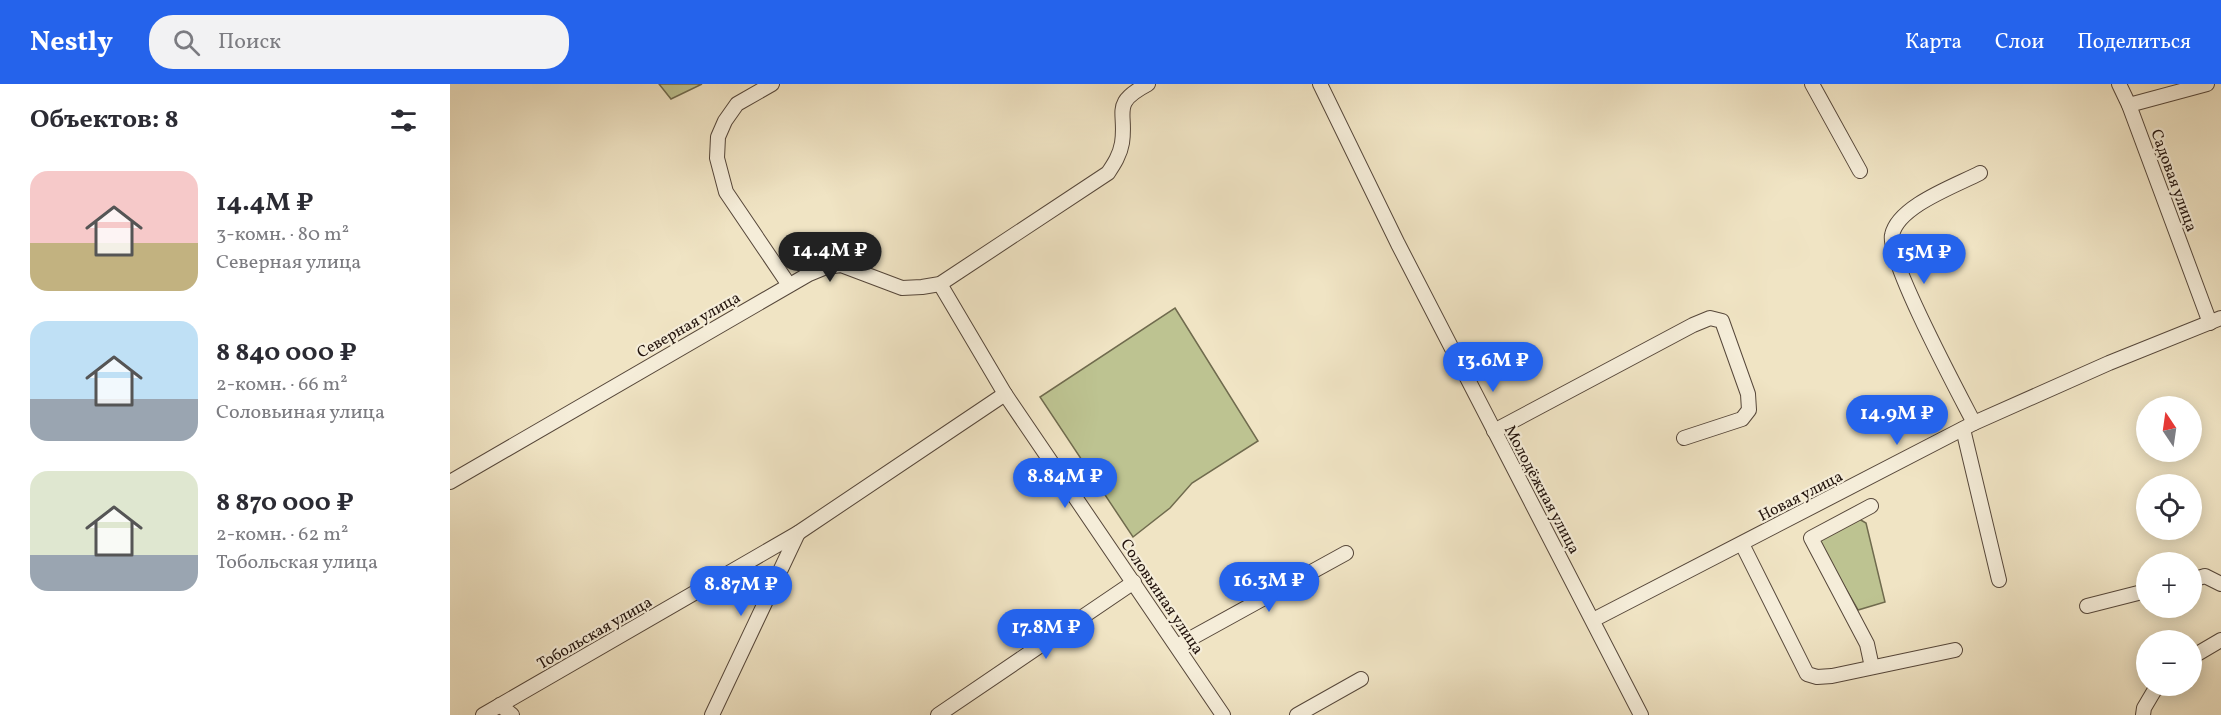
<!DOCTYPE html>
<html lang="ru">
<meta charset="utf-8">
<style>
body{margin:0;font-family:Vollkorn,serif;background:#f2f2f3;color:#2b2b33;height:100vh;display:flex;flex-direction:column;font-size:22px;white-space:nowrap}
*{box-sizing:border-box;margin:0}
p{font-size:20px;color:#7c7c81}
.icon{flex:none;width:33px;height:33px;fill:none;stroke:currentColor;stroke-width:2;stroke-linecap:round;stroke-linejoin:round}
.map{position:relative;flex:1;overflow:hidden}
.panel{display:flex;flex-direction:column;background:#fff;width:450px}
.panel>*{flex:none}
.needle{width:39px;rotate:347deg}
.controls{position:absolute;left:1686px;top:312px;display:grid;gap:12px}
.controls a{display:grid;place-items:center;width:66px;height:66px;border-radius:50%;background:#fff;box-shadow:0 3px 15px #0003;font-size:30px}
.price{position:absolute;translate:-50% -51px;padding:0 14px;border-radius:21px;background:#2563eb;color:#fff;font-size:20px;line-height:39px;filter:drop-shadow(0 2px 3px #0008)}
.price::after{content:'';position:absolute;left:50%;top:36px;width:18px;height:14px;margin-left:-9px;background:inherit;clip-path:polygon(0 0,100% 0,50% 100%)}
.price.on{background:#222;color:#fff}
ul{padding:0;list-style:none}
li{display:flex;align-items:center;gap:18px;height:150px;padding:0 30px}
li span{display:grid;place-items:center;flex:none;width:168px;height:120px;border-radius:18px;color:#555}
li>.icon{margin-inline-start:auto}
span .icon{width:72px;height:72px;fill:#fffc;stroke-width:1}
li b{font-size:26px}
h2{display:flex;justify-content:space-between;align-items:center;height:72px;padding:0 30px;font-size:26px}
header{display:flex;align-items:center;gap:36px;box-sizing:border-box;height:84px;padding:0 30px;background:#2563eb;color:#fff}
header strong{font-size:28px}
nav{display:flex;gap:33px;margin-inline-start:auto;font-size:21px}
.search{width:420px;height:54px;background:#f2f2f3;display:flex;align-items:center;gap:15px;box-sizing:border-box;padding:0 21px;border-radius:24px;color:#7c7c81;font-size:22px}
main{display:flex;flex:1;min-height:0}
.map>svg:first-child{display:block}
.green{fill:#bdc391;stroke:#706b4e;stroke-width:1.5}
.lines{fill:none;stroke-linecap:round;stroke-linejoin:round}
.minor-casing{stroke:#56473a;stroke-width:16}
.minor{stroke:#f5edd9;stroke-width:14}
.labels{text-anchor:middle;stroke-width:4.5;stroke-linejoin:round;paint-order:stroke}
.street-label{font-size:16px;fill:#22130c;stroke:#f5edd9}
</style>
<header>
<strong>Nestly</strong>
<div class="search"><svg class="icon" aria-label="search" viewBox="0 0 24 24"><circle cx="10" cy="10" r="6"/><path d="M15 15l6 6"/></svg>Поиск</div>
<nav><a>Карта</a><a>Слои</a><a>Поделиться</a></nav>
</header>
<main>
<section class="panel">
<h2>Объектов: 8<svg class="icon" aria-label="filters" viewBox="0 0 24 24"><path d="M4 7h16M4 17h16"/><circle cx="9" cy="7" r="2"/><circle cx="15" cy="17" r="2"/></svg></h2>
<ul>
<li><span style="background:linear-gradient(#f6c9c9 60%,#c2b280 0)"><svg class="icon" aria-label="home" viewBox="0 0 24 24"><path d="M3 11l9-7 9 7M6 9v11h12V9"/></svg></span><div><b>14.4M ₽</b><p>3-комн. · 80 m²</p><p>Северная улица</p></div></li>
<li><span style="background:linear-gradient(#bfe0f5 65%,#9aa5b1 0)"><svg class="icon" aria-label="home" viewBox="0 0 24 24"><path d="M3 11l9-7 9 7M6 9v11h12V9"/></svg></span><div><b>8 840 000 ₽</b><p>2-комн. · 66 m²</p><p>Соловьиная улица</p></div></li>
<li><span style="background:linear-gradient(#dfe7d0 70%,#9aa5b1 0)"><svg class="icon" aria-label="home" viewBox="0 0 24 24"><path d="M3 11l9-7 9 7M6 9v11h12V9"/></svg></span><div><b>8 870 000 ₽</b><p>2-комн. · 62 m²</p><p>Тобольская улица</p></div></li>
</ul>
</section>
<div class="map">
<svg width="1771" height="631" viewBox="0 0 1771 631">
<rect width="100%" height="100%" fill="#f0e4c4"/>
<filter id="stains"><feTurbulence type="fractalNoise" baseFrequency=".00333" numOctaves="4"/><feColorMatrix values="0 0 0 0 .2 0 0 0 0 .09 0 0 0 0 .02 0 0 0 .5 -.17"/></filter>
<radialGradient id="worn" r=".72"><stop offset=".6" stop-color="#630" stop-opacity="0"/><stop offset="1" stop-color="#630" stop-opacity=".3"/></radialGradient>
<!-- green -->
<g class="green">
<polygon points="209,0 252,0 221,15"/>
<polygon points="725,224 808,357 742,399 720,424 683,453 590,313"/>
<polygon points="1409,435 1416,439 1435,518 1408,526 1367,455"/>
</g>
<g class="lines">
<defs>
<g id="minor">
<polyline points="322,0 287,20 275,37 268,53 267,74 276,108 339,201"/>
<polyline points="870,0 948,160 1191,631"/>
<polyline points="1362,0 1410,87"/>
<polyline points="1669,0 1679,21 1760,239"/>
<polyline points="1679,21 1757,0"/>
<polyline points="490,200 555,310 773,631"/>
<path d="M 1524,339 C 1509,310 1436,174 1442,151 C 1448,122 1505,102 1530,89"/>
<polyline points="1513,345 1549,496"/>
<polyline points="1044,347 1243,241 1260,234 1272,237 1298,310 1299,326 1292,335 1234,354"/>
<path d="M 0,398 L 359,190 L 376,183 L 391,181 L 452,204 L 472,203 L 490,200 L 658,89 C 664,80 670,71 672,59 C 677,27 660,20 698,0"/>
<polyline points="1421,422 1361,454 1417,560 1422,583"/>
<polyline points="1292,460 1357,590 1367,593 1382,592 1505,566"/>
<path d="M 283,490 C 306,483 312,493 317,514"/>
<polyline points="1742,496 1755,492 1771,500"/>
<polyline points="1637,522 1696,507"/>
<polyline points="1143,536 1524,339 1659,279 1771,234"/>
<polyline points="727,562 896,469"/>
<polyline points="1742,573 1771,556"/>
<polyline points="50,621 62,631"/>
<polyline points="33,631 348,449 555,310"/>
<polyline points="262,631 348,449"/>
<polyline points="488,631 684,498"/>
<polyline points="847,631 911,595"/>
<polyline points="1693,631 1694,624 1707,602"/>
</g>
</defs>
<!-- minor casing -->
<use href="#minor" class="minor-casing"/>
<!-- minor -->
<use href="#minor" class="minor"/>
</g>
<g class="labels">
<!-- street labels -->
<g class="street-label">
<text transform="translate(1725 96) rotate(70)" y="6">Садовая улица</text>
<text transform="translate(238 240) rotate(-30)" y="6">Северная улица</text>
<text transform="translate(1093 405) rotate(62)" y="6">Молодёжная улица</text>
<text transform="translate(1350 411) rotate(-27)" y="6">Новая улица</text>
<text transform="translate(713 512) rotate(56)" y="6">Соловьиная улица</text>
<text transform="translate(144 548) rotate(-30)" y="6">Тобольская улица</text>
</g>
</g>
<rect width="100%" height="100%" filter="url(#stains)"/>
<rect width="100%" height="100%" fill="url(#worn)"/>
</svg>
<div class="controls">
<a><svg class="needle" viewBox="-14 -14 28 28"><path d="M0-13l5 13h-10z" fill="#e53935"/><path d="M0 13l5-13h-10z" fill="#7c7c81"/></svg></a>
<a><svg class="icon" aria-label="locate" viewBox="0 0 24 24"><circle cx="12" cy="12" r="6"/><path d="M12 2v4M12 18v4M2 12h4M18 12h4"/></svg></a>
<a>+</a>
<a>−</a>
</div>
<b class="price on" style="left:380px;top:199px">14.4M ₽</b>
<b class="price" style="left:1474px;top:201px">15M ₽</b>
<b class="price" style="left:1043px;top:309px">13.6M ₽</b>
<b class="price" style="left:1447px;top:362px">14.9M ₽</b>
<b class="price" style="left:615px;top:425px">8.84M ₽</b>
<b class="price" style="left:819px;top:529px">16.3M ₽</b>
<b class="price" style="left:291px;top:533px">8.87M ₽</b>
<b class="price" style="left:596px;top:576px">17.8M ₽</b>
</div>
</main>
